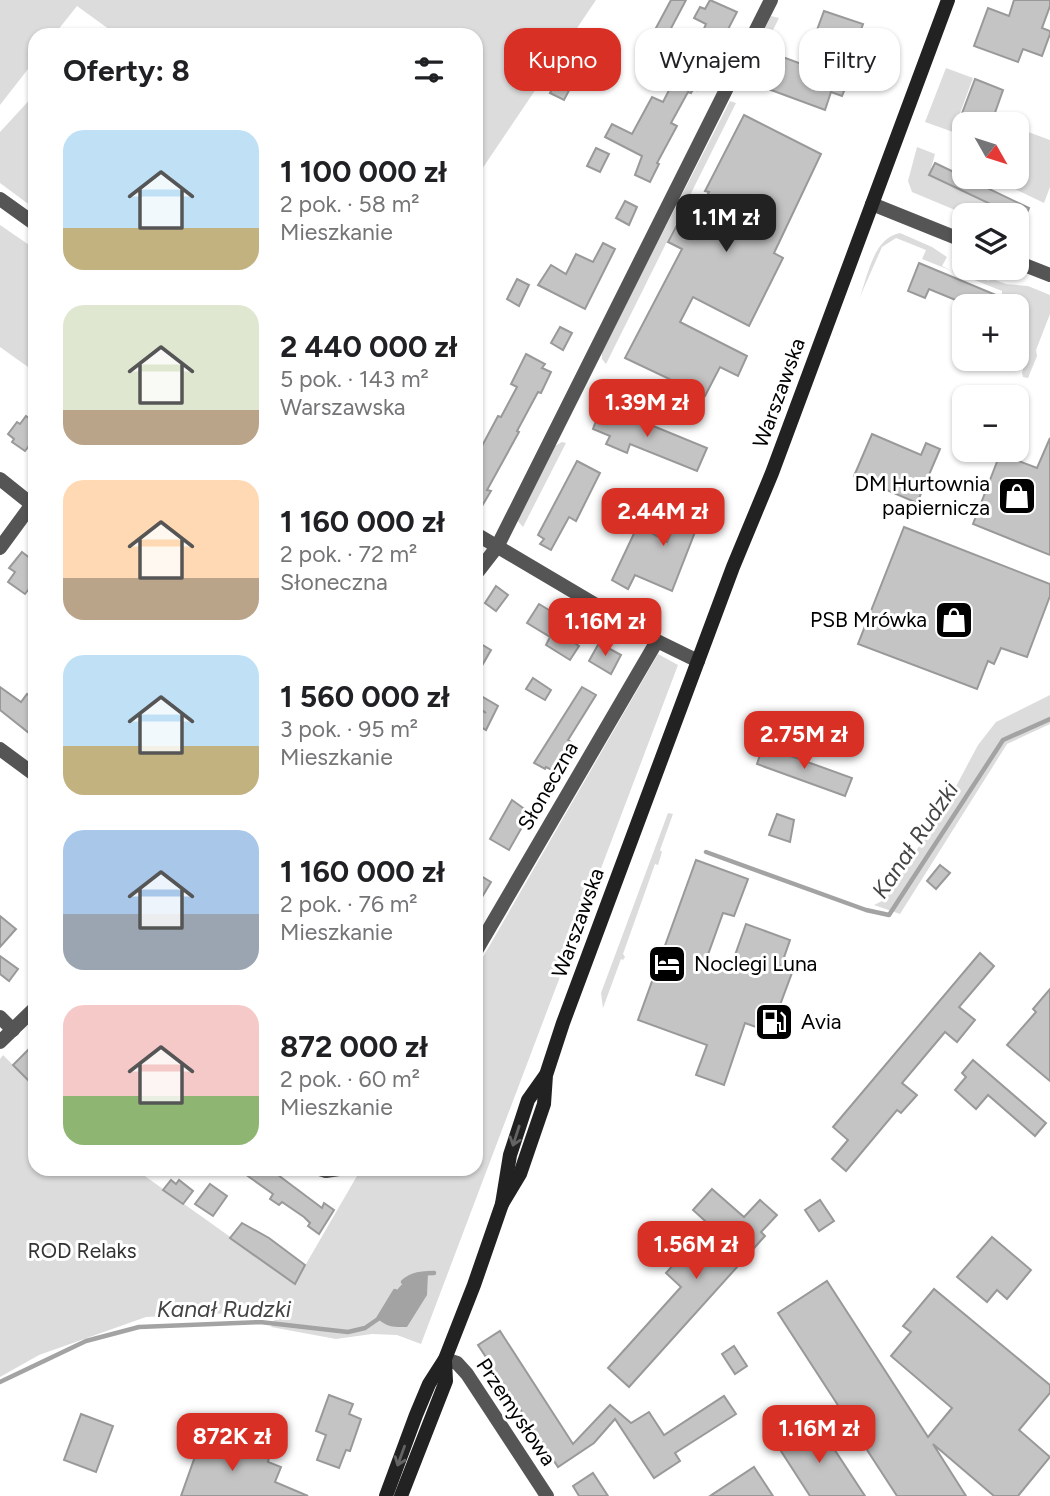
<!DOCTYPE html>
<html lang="pl">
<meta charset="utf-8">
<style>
body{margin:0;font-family:Figtree,sans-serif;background:#f6f6f6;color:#202124;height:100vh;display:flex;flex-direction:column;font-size:26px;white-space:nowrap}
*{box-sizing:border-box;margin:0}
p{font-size:23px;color:#757577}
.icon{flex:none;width:38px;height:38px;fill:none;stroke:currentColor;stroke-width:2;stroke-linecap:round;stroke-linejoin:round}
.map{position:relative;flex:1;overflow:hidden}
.sheet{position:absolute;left:28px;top:28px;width:455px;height:1148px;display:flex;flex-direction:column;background:#fff;border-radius:21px;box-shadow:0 2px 5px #0004}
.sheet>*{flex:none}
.top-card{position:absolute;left:504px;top:28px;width:441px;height:63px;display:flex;gap:14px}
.needle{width:46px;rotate:129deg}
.controls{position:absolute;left:952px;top:112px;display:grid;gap:14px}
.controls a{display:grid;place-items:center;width:77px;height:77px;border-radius:14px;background:#fff;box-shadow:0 2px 5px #0004;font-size:35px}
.price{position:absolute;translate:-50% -60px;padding:0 16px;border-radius:14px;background:#d93025;color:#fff;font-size:23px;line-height:46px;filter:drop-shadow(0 2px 4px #0008)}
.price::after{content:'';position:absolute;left:50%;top:42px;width:21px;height:16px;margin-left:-10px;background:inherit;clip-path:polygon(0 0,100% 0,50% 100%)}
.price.active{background:#222;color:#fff}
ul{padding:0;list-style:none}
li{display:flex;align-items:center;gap:21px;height:175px;padding:0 35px}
li span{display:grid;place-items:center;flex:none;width:196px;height:140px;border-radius:21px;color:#555}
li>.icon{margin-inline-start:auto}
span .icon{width:84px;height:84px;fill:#fffc;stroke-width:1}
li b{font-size:30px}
h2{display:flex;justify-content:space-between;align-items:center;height:84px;padding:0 35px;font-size:30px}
.chip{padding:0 24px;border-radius:21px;background:#fff;box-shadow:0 2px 5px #0004;font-size:24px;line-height:63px}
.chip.active{background:#d93025;color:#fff}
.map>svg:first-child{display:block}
.green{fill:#dcdcdc}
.water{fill:#a3a3a3}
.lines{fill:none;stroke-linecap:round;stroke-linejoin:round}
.stream{stroke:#a3a3a3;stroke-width:4.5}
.building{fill:#c4c4c4;stroke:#999;stroke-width:2}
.minor{stroke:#555;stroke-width:14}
.tertiary{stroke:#555;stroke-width:14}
.secondary{stroke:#222;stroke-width:14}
.oneway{stroke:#646464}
.labels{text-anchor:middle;stroke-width:6;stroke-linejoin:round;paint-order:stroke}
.street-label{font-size:21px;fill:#000;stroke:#fff}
.poi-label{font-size:21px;fill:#000;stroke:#fff;text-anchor:end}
.park-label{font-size:21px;fill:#333;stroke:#fff}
.water-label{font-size:23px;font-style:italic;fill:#444;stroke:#fff}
</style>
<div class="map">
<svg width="1050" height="1496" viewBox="0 0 1050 1496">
<rect width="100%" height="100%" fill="#fff"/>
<!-- green -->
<g class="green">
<polygon points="0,0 596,0 476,178 476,35 117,35 77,6 54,35 35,35 35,60 0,105"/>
<polygon points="771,16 779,18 743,90 739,88 737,82"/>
<polygon points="946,68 973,78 953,132 925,122"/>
<polygon points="35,94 35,209 0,183 0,132"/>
<polygon points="730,101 736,103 606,364 602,359 602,351"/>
<polygon points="1020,129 1050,140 1050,187 1044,203 1013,188 1004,177 1017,177 1017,138"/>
<polygon points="917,147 935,154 929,176 1011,215 967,215 912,192 908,181"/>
<polygon points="0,225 35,249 35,372 0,347"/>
<path d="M 900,233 L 932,247 L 947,257 L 942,266 L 952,271 L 957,263 L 981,274 L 980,277 L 989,281 L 990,278 L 1006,284 L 1028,286 L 1050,295 L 1050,314 L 1036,350 L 1037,356 L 1028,378 L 1023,377 L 1022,373 L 1028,355 L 1017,350 L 1017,306 L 1011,306 L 1014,299 L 1002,295 L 1002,291 L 922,259 L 926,250 L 896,238 L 882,247 L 859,299 C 868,276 873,238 900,233 Z"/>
<polygon points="562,442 566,443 523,527 517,520 555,446"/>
<polygon points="658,654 678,665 421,1344 397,1335 372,1334 336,1339 271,1327 279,1311 146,1317 39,1355 0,1377 0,1059 3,1055 35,1087 35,1169 135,1169 295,1283 361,1169 476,1169 476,969"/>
<polygon points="1050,695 1050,724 1007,744 900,914 874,905 886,899 953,792 978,745 996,722"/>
<polygon points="668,813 673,814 660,850 662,852 658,865 655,864 623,954 625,957 623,960 621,959 603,1008 601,993"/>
</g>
<!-- water -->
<path class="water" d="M 421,1273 L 428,1273 L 427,1295 L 407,1327 C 395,1327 388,1328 378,1319 C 390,1300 399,1280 421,1273 Z"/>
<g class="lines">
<!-- stream -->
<g class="stream">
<polyline points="706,852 866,910 889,915 1003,740 1050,719"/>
<path d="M 403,1282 C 412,1274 422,1273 434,1273"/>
<polyline points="0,1382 86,1341 139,1327 260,1322 348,1332 365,1328 378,1319 395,1291"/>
</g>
</g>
<!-- building -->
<g class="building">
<polygon points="671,0 686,0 669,32 689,42 681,56 650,39"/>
<polygon points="710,0 737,12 722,41 703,31 706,24 694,18 700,7 705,9"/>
<polygon points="1014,0 1050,0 1050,6 1042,28 1050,31 1050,34 1042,56 1023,49 1018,62 974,46 988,8 1009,16"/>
<polygon points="824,11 863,24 843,79 848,81 842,96 831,92 825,110 771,90 750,80 764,50 804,65"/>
<polygon points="687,55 709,67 697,90 694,88 691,93 688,92 671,123 677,126 657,163 659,164 650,182 635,175 642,156 605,137 612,124 632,134 652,97 663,102"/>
<polygon points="561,72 575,79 564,100 550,93"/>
<polygon points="975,79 1003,90 991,124 958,124"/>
<polygon points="744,115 821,154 774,253 783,258 749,326 693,297 680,322 747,356 738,376 720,367 705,396 625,358 682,249 668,242 681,217 693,223 709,192 705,191"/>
<polygon points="596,148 609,154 600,172 587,166"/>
<polygon points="935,163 1029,208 1024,220 929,175"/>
<polygon points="625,201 637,207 629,225 616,218"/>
<polygon points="603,243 615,249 585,309 538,285 551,265 566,274 576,254 593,262"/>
<polygon points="919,263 996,295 992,306 970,306 929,289 925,298 908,291"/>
<polygon points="517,279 529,285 519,306 507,299"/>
<polygon points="560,327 572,333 563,350 551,343"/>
<polygon points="526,354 545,364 542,368 551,372 541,393 538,392 517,431 519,432 487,490 491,491 476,516 476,443 482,446 498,416 501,417 517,387 511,384"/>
<polygon points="602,405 707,448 697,471 630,444 627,453 606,444 610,436 593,429"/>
<polygon points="26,416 35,423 35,438 25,451 12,442 14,439 8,434 17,422 20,424"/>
<polygon points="872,434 921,455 926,443 940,449 917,503 854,476"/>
<polygon points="1050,438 1050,555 973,524 1000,454 1037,468"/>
<polygon points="577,461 600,473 576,521 569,517 551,550 540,544 544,539 538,535"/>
<polygon points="689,492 713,502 701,529 697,527 672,591 635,575 628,589 612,580 638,525 667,542"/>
<polygon points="904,527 1050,584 1050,596 1027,657 1001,648 994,664 988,661 977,689 858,644"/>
<polygon points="22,552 35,562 35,581 25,594 8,582 15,572 9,568"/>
<polygon points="496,586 508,595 496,611 485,603"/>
<polygon points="539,604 554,613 552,616 561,621 556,631 579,646 570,660 546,645 550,637 527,623"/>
<polygon points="476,641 491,650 476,676"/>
<polygon points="599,643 621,655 611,674 589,661"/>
<polygon points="533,678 551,690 545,700 526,689"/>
<polygon points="0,687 21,702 27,694 35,700 35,725 29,733 0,710"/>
<polygon points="582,687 596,695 568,740 571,742 554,771 546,767 545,769 534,763"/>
<polygon points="476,693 498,706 486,730 476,724 482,710 486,713 476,707"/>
<polygon points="763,746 852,778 845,796 757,764"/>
<polygon points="512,800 530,813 509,850 490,839"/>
<polygon points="777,814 794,820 790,842 769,835"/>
<polygon points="696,860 748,879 734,916 723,913 705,963 729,972 746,924 790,940 781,966 793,970 770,1032 745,1023 724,1085 696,1075 707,1045 638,1020"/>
<polygon points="940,865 950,873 936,889 927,881"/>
<polygon points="476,873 491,882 476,907"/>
<polygon points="0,916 16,929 0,947"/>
<polygon points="980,953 994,966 959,1007 975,1020 957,1042 945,1032 902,1083 917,1095 901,1113 897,1110 846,1171 832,1159 848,1140 833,1127"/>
<polygon points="0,956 18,969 9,981 0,974"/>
<polygon points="1050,989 1050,1081 1007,1045 1036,1012 1033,1009"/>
<polygon points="35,1043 35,1087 13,1065"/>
<polygon points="973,1060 1046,1123 1035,1136 988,1095 976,1109 955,1090 966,1077 962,1073"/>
<polygon points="238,1169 270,1169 322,1208 324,1203 334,1210 319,1234 308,1226 310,1223 304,1217 282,1202 279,1205 270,1199 273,1194"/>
<polygon points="171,1180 176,1184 179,1180 193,1191 183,1204 163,1190"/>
<polygon points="210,1184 227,1196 213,1216 195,1204"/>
<polygon points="712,1189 744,1217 760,1200 777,1215 761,1232 765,1236 629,1387 608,1368 681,1287 666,1273 684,1253 699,1266 724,1238 693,1210"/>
<polygon points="820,1200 834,1221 819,1231 805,1210"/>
<polygon points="242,1223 269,1238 305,1265 295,1284 230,1238"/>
<polygon points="992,1237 1031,1270 1007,1299 997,1290 987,1302 957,1277"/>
<polygon points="827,1281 928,1437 952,1408 891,1356 911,1332 903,1326 934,1289 1050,1385 1050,1393 1019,1430 1050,1457 1018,1496 994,1496 933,1444 966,1496 897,1496 778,1313"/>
<polygon points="500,1331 573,1444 610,1405 631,1423 649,1412 664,1435 724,1396 736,1414 675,1453 680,1461 654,1478 615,1419 594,1443 558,1467 478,1345"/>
<polygon points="734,1346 747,1366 735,1374 722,1354"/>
<polygon points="329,1395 353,1404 349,1414 361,1419 350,1451 346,1450 339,1468 317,1460 326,1435 316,1431"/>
<polygon points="81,1414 113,1426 96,1472 64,1460"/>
<polygon points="817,1423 865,1496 810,1496 779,1448"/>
<polygon points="203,1434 269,1458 268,1462 281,1467 275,1482 308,1496 181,1496"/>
<polygon points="754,1467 773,1496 710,1496"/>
<polygon points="593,1473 608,1496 579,1496 573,1486"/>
</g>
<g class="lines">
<!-- minor -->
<g class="minor">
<polyline points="0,199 35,224"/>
<polyline points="0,479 35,507"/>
<polyline points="476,534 657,641 698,661"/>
<polyline points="0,548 35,500"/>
<polyline points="476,574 497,547 771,0"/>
<polyline points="0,749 35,775"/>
<polyline points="476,951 657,641"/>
<polyline points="0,1017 13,1030"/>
<polyline points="0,1042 35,1008"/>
<polyline points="320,1169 326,1171 339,1169"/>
</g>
<!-- tertiary -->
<g class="tertiary">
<polyline points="872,204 964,241"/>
<polyline points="1017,262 1050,275"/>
<polyline points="445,1359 457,1363 467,1374 547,1496"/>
</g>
<!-- secondary -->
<g class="secondary">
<polyline points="502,1204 520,1174 544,1104 546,1075 563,1023 733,567 772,473 948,0"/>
<polyline points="386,1496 416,1415 429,1384 445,1359 474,1285 502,1204 510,1155 528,1100 545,1076"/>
<polyline points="401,1496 446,1381 445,1361"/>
</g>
</g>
<!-- one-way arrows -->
<defs><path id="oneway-shaft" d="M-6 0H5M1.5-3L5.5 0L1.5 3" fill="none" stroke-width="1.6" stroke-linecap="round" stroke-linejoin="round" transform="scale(1.75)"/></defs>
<g class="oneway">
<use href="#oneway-shaft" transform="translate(516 1136) rotate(108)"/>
<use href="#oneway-shaft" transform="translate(401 1456) rotate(110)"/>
</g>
<!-- icons -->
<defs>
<symbol id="shop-square" viewBox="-11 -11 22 22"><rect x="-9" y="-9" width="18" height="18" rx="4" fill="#000" stroke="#fff"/><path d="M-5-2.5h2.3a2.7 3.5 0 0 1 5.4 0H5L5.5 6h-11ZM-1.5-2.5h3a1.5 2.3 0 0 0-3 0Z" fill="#fff"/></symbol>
<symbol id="hotel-square" viewBox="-11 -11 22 22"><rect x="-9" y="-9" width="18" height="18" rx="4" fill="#000" stroke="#fff"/><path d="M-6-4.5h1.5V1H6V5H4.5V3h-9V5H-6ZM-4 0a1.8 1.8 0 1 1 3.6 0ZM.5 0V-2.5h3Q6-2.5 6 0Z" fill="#fff"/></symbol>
<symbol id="fuel-square" viewBox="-11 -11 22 22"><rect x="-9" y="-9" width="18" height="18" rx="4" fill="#000" stroke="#fff"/><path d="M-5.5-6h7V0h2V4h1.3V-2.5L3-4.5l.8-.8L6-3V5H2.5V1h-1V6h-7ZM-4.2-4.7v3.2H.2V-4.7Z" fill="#fff"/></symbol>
</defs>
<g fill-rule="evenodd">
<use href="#shop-square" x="995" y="474" width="44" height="44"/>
<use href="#shop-square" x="932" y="598" width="44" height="44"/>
<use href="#hotel-square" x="645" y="942" width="44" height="44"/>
<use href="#fuel-square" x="752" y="1000" width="44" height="44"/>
</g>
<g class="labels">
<!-- street labels -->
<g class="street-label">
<text transform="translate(779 393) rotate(-70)" y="7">Warszawska</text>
<text transform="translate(548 786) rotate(-60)" y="7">Słoneczna</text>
<text transform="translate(578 923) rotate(-70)" y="7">Warszawska</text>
<text transform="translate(516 1412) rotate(56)" y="7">Przemysłowa</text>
</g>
<!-- poi labels -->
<g class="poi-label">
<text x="990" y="491">DM Hurtownia<tspan x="990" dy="24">papiernicza</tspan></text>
<text x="927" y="627">PSB Mrówka</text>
<text x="694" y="971" text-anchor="start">Noclegi Luna</text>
<text x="801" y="1029" text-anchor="start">Avia</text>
</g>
<!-- park labels -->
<g class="park-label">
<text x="82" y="1258">ROD Relaks</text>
</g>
<!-- water labels -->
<g class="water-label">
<text transform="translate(915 840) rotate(-56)" y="8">Kanał Rudzki</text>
<text x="224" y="1317">Kanał Rudzki</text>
</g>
</g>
</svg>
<div class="controls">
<a><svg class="needle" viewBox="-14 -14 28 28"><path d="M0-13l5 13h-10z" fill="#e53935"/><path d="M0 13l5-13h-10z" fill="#757577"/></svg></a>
<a><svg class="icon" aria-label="layers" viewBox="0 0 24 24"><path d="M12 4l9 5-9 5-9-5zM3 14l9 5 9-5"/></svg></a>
<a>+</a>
<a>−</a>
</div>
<b class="price active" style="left:726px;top:254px">1.1M zł</b>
<b class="price" style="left:647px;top:439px">1.39M zł</b>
<b class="price" style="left:663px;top:548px">2.44M zł</b>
<b class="price" style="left:605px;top:658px">1.16M zł</b>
<b class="price" style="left:804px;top:771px">2.75M zł</b>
<b class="price" style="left:696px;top:1281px">1.56M zł</b>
<b class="price" style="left:819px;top:1465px">1.16M zł</b>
<b class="price" style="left:232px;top:1473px">872K zł</b>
<div class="top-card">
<a class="chip active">Kupno</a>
<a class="chip">Wynajem</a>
<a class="chip">Filtry</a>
</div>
<section class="sheet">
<h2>Oferty: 8<svg class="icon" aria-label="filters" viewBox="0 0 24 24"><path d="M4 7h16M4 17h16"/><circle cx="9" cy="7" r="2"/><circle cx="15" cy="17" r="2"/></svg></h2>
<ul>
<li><span style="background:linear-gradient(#bfe0f5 70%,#c2b280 0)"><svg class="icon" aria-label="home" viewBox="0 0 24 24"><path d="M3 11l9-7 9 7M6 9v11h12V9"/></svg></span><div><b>1 100 000 zł</b><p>2 pok. · 58 m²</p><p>Mieszkanie</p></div></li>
<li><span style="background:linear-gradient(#dfe7d0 75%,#b9a48a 0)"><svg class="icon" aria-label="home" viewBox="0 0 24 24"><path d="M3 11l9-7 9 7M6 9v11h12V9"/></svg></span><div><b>2 440 000 zł</b><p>5 pok. · 143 m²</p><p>Warszawska</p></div></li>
<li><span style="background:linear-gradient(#ffd9b3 70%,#b9a48a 0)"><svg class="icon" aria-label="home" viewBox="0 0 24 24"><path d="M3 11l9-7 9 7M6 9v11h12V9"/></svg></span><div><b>1 160 000 zł</b><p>2 pok. · 72 m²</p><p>Słoneczna</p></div></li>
<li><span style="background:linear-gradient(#bfe0f5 65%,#c2b280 0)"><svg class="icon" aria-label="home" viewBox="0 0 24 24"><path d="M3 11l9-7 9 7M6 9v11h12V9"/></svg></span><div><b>1 560 000 zł</b><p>3 pok. · 95 m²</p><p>Mieszkanie</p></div></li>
<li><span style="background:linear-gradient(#a9c7e8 60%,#9aa5b1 0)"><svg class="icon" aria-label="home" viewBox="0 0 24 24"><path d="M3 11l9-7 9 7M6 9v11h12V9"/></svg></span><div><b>1 160 000 zł</b><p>2 pok. · 76 m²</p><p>Mieszkanie</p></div></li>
<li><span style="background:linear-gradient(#f6c9c9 65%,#8fb573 0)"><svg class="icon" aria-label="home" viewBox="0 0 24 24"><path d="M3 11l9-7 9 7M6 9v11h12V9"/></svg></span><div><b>872 000 zł</b><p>2 pok. · 60 m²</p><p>Mieszkanie</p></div></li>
</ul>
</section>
</div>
